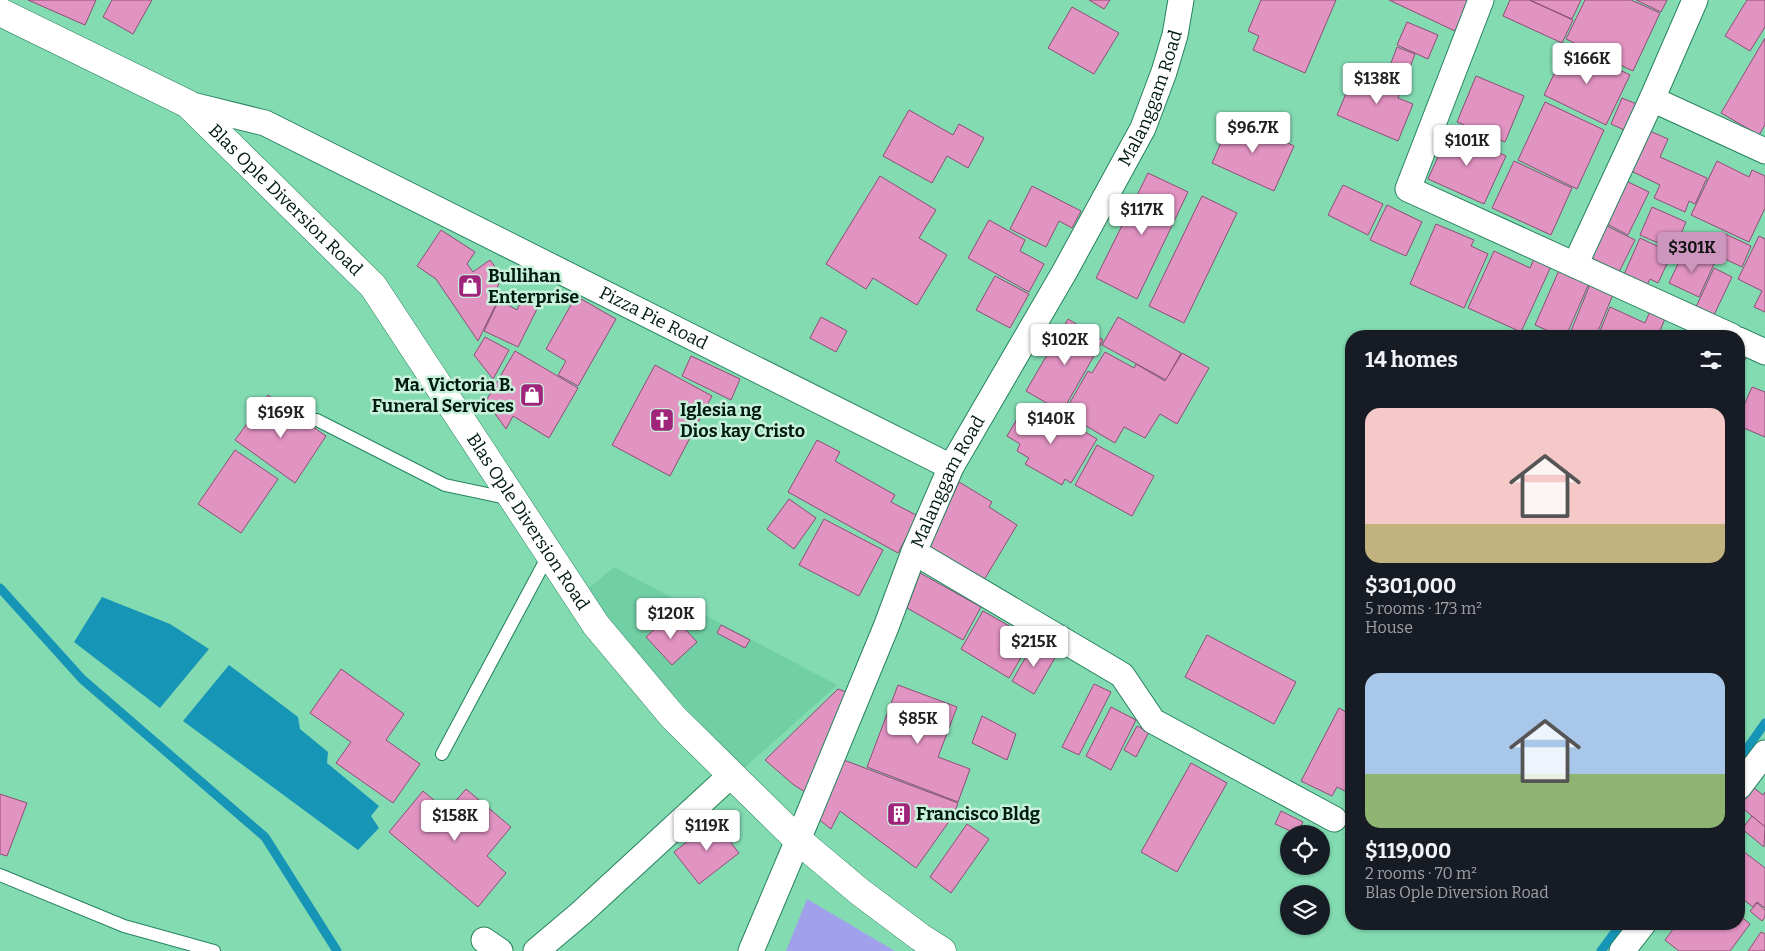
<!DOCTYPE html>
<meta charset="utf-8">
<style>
body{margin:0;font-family:Bitter,serif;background:#242831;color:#f1f3f6;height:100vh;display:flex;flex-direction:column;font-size:19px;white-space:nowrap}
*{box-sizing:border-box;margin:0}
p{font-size:16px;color:#9ea1a6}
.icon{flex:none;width:28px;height:28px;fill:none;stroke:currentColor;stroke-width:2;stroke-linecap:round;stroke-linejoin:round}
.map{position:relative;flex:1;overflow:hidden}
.side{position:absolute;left:1345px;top:330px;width:400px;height:600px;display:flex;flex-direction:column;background:#171b24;border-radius:20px;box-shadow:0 1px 4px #0004}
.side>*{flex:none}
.tools{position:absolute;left:1280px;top:825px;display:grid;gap:10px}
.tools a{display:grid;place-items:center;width:50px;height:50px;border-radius:50%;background:#171b24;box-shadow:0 1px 4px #0004;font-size:25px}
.price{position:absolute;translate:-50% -42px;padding:0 11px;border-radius:5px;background:#fff;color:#222;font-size:16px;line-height:32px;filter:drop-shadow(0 1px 2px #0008)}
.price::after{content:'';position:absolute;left:50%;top:30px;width:15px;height:11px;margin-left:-8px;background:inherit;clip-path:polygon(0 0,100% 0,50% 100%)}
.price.active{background:#cc96be;color:#111}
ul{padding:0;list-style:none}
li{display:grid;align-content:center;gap:10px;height:265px;padding:0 20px}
li span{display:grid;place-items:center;height:155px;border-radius:15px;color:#555}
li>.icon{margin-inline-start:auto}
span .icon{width:90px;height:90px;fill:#fffc;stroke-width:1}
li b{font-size:21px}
h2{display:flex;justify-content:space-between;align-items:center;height:60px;padding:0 20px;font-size:21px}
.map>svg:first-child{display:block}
.built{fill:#70cfa5}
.green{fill:#a0a1ea}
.water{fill:#1795b7}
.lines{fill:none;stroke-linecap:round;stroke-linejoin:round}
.stream{stroke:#1795b7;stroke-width:9}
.building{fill:#e193c2;stroke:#8f4d76}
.lane-casing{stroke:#26825e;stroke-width:14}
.street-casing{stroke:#26825e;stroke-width:27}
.secondary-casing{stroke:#26825e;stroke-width:29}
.lane{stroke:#fff;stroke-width:12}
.street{stroke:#fff;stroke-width:25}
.secondary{stroke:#fff;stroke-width:28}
.labels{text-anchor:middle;stroke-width:5;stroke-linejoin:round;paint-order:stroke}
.street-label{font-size:18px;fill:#011b10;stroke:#c8f1dc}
.poi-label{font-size:18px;font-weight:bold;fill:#011b10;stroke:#c8f1dc;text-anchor:start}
</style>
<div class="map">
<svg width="1765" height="951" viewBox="0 0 1765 951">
<rect width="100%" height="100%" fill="#83dbb2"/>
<!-- built -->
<polygon class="built" points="614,567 837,685 742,770 652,671 587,590"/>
<!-- green -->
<polygon class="green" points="807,899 895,951 786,951"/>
<!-- water -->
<g class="water">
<polygon points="102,597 170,624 209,649 160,708 74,642"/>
<polygon points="229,665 298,717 300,729 328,752 327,763 379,806 371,816 379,828 358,850 183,721"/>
</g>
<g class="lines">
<!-- stream -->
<g class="stream">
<polyline points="0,588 82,679 265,837 337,951"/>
<polyline points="1739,760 1765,723"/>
<polyline points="1601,951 1621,924"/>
</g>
</g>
<!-- building -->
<g class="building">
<polygon points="28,0 96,0 85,25"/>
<polygon points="112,0 152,0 133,34 103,17"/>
<polygon points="1089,0 1110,0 1104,9"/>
<polygon points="1261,0 1336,0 1305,73 1253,50 1259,36 1248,31"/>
<polygon points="1389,0 1470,0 1455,31"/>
<polygon points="1510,0 1529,0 1573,20 1562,43 1503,16"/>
<polygon points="1530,0 1581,0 1572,19"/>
<polygon points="1585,0 1631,0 1660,13 1633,71 1566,39"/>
<polygon points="1636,0 1667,0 1661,12"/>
<polygon points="1747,0 1765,0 1765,27 1750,51 1725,36"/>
<polygon points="1072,7 1119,33 1094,74 1048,48"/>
<polygon points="1407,22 1438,35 1428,59 1397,45"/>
<polygon points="1765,38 1765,125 1759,135 1721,113"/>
<polygon points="1568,45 1630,75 1606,125 1544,95"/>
<polygon points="1397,47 1415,54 1409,70 1391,63"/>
<polygon points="1380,68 1406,79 1398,98 1413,104 1398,141 1337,115 1353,77 1373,86"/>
<polygon points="1476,76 1524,96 1505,142 1457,122"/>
<polygon points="1622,98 1644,107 1633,134 1611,124"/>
<polygon points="1545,102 1604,130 1577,189 1518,160"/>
<polygon points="909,110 953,135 959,124 984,138 968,168 947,156 932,183 883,156"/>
<polygon points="1232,118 1294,146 1274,191 1212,163"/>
<polygon points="1643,128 1668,139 1660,157 1707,178 1695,204 1689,201 1685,212 1654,198 1660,185 1625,168"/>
<polygon points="1450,130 1506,156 1484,204 1428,179"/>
<polygon points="1514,161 1572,188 1551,235 1492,208"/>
<polygon points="1717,161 1749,177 1752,170 1765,176 1765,208 1749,242 1691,215"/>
<polygon points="1148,173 1188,192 1137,299 1096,278"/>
<polygon points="880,176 936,210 919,238 947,255 917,305 873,278 866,289 826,264"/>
<polygon points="1624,180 1649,192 1628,235 1603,222"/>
<polygon points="1343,185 1383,204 1368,235 1328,215"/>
<polygon points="1032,186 1081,211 1072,228 1059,221 1046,247 1010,229"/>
<polygon points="1202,196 1237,213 1184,323 1149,306"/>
<polygon points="1387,205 1422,222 1406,256 1370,240"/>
<polygon points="1652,207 1686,222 1674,250 1640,235"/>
<polygon points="989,220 1025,240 1020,251 1044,264 1029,292 968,258"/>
<polygon points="1599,222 1635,240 1618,274 1583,257"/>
<polygon points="1436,224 1474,240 1471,246 1488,254 1464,308 1410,284"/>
<polygon points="441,230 475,252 467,264 473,272 490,260 502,276 495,293 499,298 478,341 436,279 417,266"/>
<polygon points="1721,232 1751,246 1742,267 1710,252"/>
<polygon points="1759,236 1765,239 1765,312 1754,307 1762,291 1738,279"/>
<polygon points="1640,238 1672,253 1658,283 1650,279 1645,289 1622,279"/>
<polygon points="1494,251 1530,268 1536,254 1553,262 1521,332 1468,308"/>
<polygon points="1684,251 1714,264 1699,297 1669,283"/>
<polygon points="1560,268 1590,281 1566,336 1560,336 1535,325"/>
<polygon points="1714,268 1732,277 1714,315 1696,307"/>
<polygon points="995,276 1029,294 1010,328 976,310"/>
<polygon points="1591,282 1614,292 1596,336 1569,336"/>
<polygon points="576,296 616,319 578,386 558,375 566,361 546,349"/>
<polygon points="522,299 538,307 518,347 484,331 499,300 517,310"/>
<polygon points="1610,307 1645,323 1651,309 1666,316 1658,336 1598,336"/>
<polygon points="821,317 847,331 836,352 810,338"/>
<polygon points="1118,317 1181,353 1166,380 1102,345"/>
<polygon points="1068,319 1103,340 1062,412 1026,391"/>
<polygon points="485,337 509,350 493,379 474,355"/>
<polygon points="515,351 578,388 549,438 513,416 506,429 486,401"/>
<polygon points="1739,351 1747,355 1739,373"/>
<polygon points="1105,352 1134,368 1136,364 1165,381 1182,353 1209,368 1177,424 1160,414 1145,438 1124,427 1115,443 1064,413 1088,371 1092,373"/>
<polygon points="691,356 740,379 731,400 682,376"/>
<polygon points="655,365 712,396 670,476 612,445"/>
<polygon points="1752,387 1765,392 1765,437 1739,426 1739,417"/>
<polygon points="268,395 326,436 295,483 235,440"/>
<polygon points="1026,404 1064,426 1066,421 1097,439 1071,483 1065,479 1062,485 1025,464 1029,458 1017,451 1020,444 1007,436"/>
<polygon points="817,440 840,452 835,461 895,495 891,502 918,516 898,553 788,492"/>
<polygon points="1097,445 1154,476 1132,516 1075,485"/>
<polygon points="235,450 278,479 241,533 198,504"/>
<polygon points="959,482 992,502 989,507 1017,525 984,580 929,548"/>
<polygon points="789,499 816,518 794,549 767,529"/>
<polygon points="824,519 883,550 859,596 799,565"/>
<polygon points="920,573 981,607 963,640 907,608"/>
<polygon points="983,611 1032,639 1009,678 961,649"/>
<polygon points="671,614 697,642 672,665 646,637"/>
<polygon points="721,625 750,640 745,648 717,633"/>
<polygon points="1207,635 1296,682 1274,724 1185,677"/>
<polygon points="1034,643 1056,656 1034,694 1012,681"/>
<polygon points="341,669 404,714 386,740 420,764 393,803 336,763 351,742 310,713"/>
<polygon points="1094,684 1111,692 1079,755 1062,747"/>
<polygon points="898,685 957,707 938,757 970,769 958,802 867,767"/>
<polygon points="838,689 849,693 805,792 794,785 765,760"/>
<polygon points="1111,707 1136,720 1111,770 1086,756"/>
<polygon points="1339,708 1351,715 1351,794 1337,787 1332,796 1301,781"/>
<polygon points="982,716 1016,734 1007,760 972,743"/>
<polygon points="1137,726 1149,732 1136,757 1124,750"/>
<polygon points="841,759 958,803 953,816 916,868 840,811 831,829 817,818"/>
<polygon points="1191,763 1227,783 1177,872 1141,852"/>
<polygon points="1754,788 1763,795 1765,792 1765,827 1740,806"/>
<polygon points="466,789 511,827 487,856 506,873 478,907 389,832 423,791 447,811"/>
<polygon points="0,794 27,803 7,856 0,854"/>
<polygon points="1281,811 1303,822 1297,834 1275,824"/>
<polygon points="1752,816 1765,827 1764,847 1742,829"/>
<polygon points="714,821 739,853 699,884 674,852"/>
<polygon points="967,824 989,839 951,893 930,877"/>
<polygon points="1739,848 1765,868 1765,908 1757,902 1753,907 1739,896"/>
<polygon points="1757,903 1765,910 1765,917 1762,921 1750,911"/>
<polygon points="1739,915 1750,924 1730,951 1679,951 1665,940 1677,924 1739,924"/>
<polygon points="1761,932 1765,934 1765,951 1748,951"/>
</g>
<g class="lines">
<defs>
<g id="lane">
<polyline points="317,420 445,485 511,499"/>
<polyline points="442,754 549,554"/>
<polyline points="0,875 124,926 214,951"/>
</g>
<g id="street">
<polyline points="1481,0 1408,189 1731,336"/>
<polyline points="1652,99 1765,151"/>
<path id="s1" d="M 188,104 L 265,123 L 951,467"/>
<polyline points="1575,265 1652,99 1695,0"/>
<polyline points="1739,340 1765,352"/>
<polyline points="914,552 1122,675 1153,721 1334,819"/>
<polyline points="1739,787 1765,753"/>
<polyline points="484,940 500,951"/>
<polyline points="536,951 581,913 731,775"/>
<path id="s2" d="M 751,951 L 798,840 L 886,627 L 914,552 L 951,467 L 1065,271 L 1143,128 L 1164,72 L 1175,35 L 1181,0"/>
<polyline points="1622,951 1643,924"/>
</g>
<g id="secondary">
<path id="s3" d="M 0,12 L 188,104 L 373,286 L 596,625 L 673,717 L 798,840 L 860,892 L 920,937 L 942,951"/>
</g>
</defs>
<!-- lane casing -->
<use href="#lane" class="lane-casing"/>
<!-- street casing -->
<use href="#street" class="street-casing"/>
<!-- secondary casing -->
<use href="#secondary" class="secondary-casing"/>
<!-- lane -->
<use href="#lane" class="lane"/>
<!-- street -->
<use href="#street" class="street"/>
<!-- secondary -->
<use href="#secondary" class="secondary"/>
</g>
<!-- icons -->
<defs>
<symbol id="shop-square" viewBox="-11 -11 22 22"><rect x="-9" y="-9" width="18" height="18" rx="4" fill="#9f247a" stroke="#c8f1dc"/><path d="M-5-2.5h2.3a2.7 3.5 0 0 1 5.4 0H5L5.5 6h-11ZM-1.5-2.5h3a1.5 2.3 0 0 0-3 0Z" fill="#fff"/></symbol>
<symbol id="church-square" viewBox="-11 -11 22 22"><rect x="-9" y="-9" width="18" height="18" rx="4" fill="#9f247a" stroke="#c8f1dc"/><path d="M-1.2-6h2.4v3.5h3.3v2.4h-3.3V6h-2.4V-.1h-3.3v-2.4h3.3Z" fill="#fff"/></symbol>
<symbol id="building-square" viewBox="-11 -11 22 22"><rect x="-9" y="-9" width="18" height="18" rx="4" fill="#9f247a" stroke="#c8f1dc"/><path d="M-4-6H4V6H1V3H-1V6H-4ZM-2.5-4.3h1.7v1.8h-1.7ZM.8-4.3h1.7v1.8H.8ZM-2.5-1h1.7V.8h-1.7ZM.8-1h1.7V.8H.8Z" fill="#fff"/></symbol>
</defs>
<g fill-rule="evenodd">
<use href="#shop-square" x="456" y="272" width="28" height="28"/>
<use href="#shop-square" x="518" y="381" width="28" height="28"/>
<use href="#church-square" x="648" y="406" width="28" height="28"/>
<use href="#building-square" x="885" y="800" width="28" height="28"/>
</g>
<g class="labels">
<!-- street labels -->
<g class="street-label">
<text dy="6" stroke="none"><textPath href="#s2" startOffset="944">Malanggam Road</textPath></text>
<text dy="6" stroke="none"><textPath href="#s3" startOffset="346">Blas Ople Diversion Road</textPath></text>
<text dy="6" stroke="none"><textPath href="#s1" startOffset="514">Pizza Pie Road</textPath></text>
<text dy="6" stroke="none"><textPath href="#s2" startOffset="509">Malanggam Road</textPath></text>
<text dy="6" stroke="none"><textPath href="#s3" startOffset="751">Blas Ople Diversion Road</textPath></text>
</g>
<!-- poi labels -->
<g class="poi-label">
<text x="488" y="282">Bullihan<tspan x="488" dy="21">Enterprise</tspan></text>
<text x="514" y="391" text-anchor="end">Ma. Victoria B.<tspan x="514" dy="21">Funeral Services</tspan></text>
<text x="680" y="416">Iglesia ng<tspan x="680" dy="21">Dios kay Cristo</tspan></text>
<text x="916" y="820">Francisco Bldg</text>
</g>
</g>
</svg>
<div class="tools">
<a><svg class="icon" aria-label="locate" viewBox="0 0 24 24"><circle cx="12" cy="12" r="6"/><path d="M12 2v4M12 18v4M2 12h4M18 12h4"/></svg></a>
<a><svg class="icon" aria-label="layers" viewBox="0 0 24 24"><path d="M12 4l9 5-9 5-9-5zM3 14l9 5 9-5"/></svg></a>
</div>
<b class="price" style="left:1587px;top:85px">$166K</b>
<b class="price" style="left:1377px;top:105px">$138K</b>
<b class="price" style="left:1253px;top:154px">$96.7K</b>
<b class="price" style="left:1467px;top:167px">$101K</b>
<b class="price" style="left:1142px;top:236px">$117K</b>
<b class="price active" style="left:1692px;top:274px">$301K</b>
<b class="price" style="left:1065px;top:366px">$102K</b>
<b class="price" style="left:281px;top:439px">$169K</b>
<b class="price" style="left:1051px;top:445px">$140K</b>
<b class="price" style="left:671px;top:640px">$120K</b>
<b class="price" style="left:1034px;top:668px">$215K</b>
<b class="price" style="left:918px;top:745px">$85K</b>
<b class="price" style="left:455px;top:842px">$158K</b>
<b class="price" style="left:707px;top:852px">$119K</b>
<section class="side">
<h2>14 homes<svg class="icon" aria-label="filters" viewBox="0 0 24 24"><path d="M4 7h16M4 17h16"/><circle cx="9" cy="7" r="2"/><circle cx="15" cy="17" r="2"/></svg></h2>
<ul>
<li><span style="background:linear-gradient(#f6c9c9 75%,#c2b280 0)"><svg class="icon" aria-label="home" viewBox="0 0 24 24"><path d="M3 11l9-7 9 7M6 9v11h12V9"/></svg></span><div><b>$301,000</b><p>5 rooms · 173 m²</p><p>House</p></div></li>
<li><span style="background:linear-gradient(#a9c7e8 65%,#8fb573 0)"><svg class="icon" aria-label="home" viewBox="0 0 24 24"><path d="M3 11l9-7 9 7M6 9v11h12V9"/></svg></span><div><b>$119,000</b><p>2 rooms · 70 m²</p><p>Blas Ople Diversion Road</p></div></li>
</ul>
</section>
</div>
